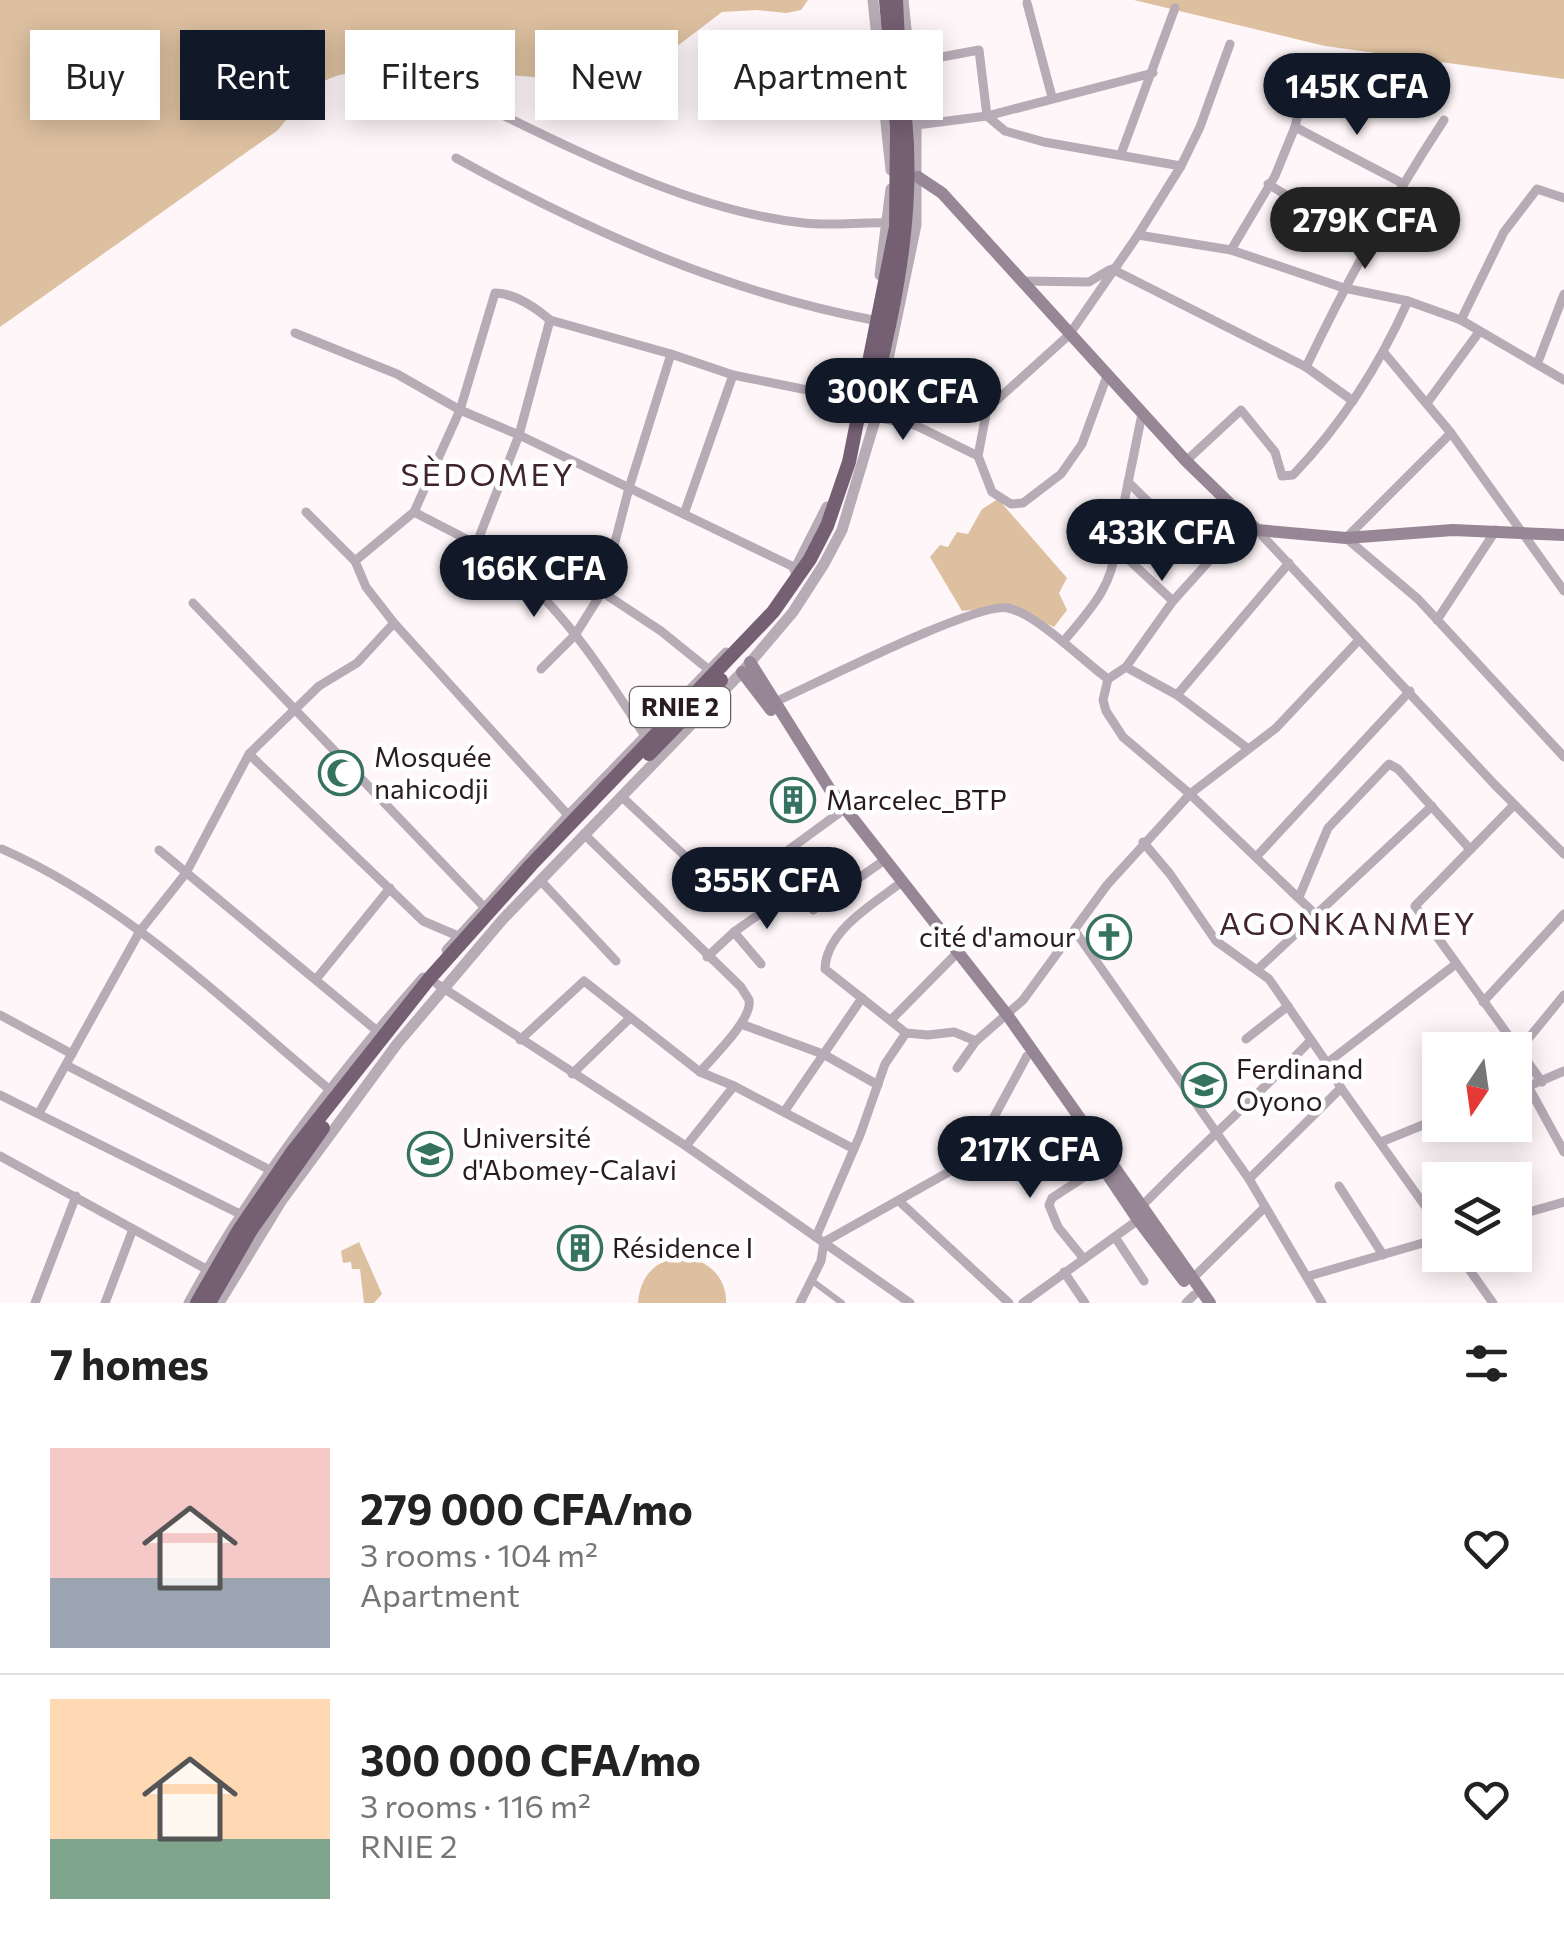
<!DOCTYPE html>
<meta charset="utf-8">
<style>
body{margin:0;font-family:Commissioner,sans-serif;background:#f2f2f2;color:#222;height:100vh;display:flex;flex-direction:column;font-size:38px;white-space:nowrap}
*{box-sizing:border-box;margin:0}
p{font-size:32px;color:#767676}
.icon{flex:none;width:55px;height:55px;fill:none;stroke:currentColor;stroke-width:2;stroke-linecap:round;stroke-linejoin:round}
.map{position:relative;height:1303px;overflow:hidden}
.side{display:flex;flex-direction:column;background:#fff;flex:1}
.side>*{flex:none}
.hud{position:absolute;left:30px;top:30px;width:1000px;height:90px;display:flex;gap:20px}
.needle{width:65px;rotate:193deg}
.controls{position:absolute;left:1422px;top:1032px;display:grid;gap:20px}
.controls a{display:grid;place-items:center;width:110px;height:110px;border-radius:0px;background:#fff;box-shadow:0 5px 25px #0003;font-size:50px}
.price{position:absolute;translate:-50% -85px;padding:0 22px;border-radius:35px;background:#111827;color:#fff;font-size:32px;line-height:65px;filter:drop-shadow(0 2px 5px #0008)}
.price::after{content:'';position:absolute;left:50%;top:60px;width:30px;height:22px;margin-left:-15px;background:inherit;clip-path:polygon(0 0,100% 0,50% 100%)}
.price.active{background:#222;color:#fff}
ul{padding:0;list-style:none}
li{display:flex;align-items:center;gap:30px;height:250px;padding:0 50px}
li+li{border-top:2px solid #e0e0e0}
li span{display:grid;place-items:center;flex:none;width:280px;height:200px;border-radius:0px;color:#555}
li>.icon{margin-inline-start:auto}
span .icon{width:120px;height:120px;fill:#fffc;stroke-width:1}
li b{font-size:42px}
h2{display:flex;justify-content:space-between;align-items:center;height:120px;padding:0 50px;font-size:42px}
.tag{padding:0 35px;border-radius:0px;background:#fff;box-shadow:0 5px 25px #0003;font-size:35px;line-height:90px}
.tag.active{background:#111827;color:#fff}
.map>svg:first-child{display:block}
.green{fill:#ddc0a0}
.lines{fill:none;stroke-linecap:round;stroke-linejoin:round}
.pedestrian{stroke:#b7abb6;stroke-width:6}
.minor{stroke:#b7abb6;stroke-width:9}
.tertiary{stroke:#b7abb6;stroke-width:11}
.secondary{stroke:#978695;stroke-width:12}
.trunk{stroke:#756073;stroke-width:14}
.labels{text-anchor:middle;stroke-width:9;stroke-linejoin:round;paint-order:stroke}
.shield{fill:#fff;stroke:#695f62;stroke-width:2.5}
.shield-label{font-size:25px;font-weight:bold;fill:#291b1e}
.poi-label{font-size:28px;fill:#291b1e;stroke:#fff;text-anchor:start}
.quarter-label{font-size:32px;letter-spacing:2.5px;fill:#41252c;stroke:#fff}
</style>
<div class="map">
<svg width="1564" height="1303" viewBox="0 0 1564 1303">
<rect width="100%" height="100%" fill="#fef6f8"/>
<!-- green -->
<g class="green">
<path d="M 0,0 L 808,0 L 801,10 L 786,13 L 757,10 L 722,12 L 655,63 L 614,68 L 586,81 L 496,74 C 482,67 473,47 459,44 C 439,54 422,65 400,68 C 371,72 340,68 315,87 C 301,98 290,116 278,130 L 0,327 Z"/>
<polygon points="1134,0 1564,0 1564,79 1325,46"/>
<polygon points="998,499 1067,578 1059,593 1067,610 1054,627 1009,606 962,611 930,557 940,545 948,547 957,532 968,534 982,509"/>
<polygon points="359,1242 382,1294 374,1303 364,1303 360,1269 352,1269 351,1262 343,1263 341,1251"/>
<path d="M 682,1257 C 707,1259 727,1277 726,1303 L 638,1303 C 640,1276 655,1260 682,1257 Z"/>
</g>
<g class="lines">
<!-- pedestrian -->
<polyline class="pedestrian" points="811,1280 842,1303"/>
<!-- minor -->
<g class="minor">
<polyline points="1027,3 1052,97"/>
<polyline points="909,63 979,50 987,116 1005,131 1044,142 1181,166"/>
<path d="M 482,105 C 581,153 693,211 804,223 C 831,226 861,222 888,223"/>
<polyline points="916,125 987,116 1153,73"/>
<polyline points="1295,127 1402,183"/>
<polyline points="1121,154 1175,8"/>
<path d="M 456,158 C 588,231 725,292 873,320"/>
<polyline points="1268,184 1311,210"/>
<polyline points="1138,235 1231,250 1344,288 1408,301 1461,320 1564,380"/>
<polyline points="1231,250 1275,176 1295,127 1309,65"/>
<polyline points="1112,269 1306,367 1353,401"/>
<polyline points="1023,281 1089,282 1109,270"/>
<polyline points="1461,320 1504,232 1537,189 1564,198"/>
<polyline points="295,333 397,374 460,410 519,435 796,568"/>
<polyline points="1385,354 1451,433 1564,591"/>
<polyline points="1538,362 1564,294"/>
<path d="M 1306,367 C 1347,281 1392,199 1444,120"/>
<polyline points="1107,376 1082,444 1061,474 1023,503 1011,504 992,492 978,456 987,409 1069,335 1138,235 1181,166 1200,127 1230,44"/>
<polyline points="1427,403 1479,332"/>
<polyline points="876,417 915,425 978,456"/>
<polyline points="1451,433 1346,538 1418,599 1564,757"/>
<path d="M 1186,461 L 1241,410 L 1275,452 L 1282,476 L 1293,475 C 1343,423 1379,366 1408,301"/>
<polyline points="1128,482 1209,561"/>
<polyline points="306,512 355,561 366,587 394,623 568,815"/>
<path d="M 414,512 C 448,530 485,546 515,571 C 569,617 607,677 645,736"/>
<polyline points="684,514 733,375"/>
<polyline points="1246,520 1173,601 1126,667 1108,679 1103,700 1106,711 1123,737 1190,794 1314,913"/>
<polyline points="1257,530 1495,785 1564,854"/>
<polyline points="476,545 519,435 550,320"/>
<polyline points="1115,547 1173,601"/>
<path d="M 355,561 L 414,512 L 460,410 L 495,293 C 514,293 536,308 550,320 L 671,354 L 733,375 L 857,400"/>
<polyline points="602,592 661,631 708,669"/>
<polyline points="193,603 487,910"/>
<polyline points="1437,620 1496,530"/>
<path d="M 1063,642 C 1087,613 1114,586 1115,547 L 1142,414"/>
<polyline points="1126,667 1177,695 1246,747"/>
<polyline points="541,669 575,635 602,592 629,488 671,354"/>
<polyline points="1177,695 1289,563"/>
<path d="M 775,702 C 813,685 978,601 1008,608 C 1037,614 1083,661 1108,679"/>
<polyline points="249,754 423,921 458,936"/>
<polyline points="621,796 685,856 702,881 719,895 735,889 839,813"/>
<polyline points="1514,805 1415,906 1542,1082"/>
<path d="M 584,834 L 741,987 C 742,989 748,998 749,1000 C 753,1019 712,1058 700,1072"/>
<polyline points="1143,842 1170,874 1216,941 1269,979 1327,1063 1341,1088 1440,1227"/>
<path d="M 2,849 C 127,904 226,1003 330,1090"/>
<polyline points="159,850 376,1030"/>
<polyline points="1257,856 1410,691"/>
<polyline points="541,881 616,961"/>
<path d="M 903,881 C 875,903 826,930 825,969 L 906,1033 L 928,1035 L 954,1032 L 976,1041 L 1023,1000 L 1107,885 L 1190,794 L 1276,728 L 1359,640"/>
<polyline points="1299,897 1328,828 1389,764 1398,769 1469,848"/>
<polyline points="813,910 879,864"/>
<polyline points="1075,931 1249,1179 1322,1303"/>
<polyline points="734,932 778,901"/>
<polyline points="446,950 568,815 726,652"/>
<polyline points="707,957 734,932 761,964"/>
<polyline points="1258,969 1432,806"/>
<polyline points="317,978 390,888"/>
<polyline points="437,984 686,1146 910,1303"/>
<polyline points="1483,1002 1564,914"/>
<polyline points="0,1015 72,1054"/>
<polyline points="891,1020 958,952"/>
<polyline points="741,1024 823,1054 878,1085"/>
<polyline points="1246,1039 1288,1006"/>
<polyline points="520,1040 584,981 700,1072 734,1086 854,1149"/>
<polyline points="1519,1050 1564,995"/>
<polyline points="1327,1063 1456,964"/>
<polyline points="66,1065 270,1170"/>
<polyline points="957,1068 976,1041"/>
<polyline points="572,1074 629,1019"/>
<polyline points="1529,1088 1564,1152"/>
<polyline points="1515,1092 1564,1071"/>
<polyline points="0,1095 240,1214"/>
<polyline points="784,1112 862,998"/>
<polyline points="39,1113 140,931 186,873 249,754 319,686 357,663 394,623"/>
<polyline points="1381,1142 1440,1118"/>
<polyline points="686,1146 734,1086"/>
<polyline points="0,1156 206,1269"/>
<polyline points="1249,1179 1341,1088"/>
<polyline points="1339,1186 1383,1255"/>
<polyline points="899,1201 1009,1303"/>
<polyline points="1515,1216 1564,1202"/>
<polyline points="816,1237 860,1135 885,1064 906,1033"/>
<polyline points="1115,1237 1144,1281"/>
<polyline points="1459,1255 1493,1303"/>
<polyline points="1084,1259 1058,1227 1049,1205 1052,1198 1101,1166"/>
<polyline points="1064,1272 1085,1303"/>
<polyline points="1309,1276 1440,1238"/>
<polyline points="1192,1279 1265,1207"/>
<polyline points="35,1303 76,1196"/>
<polyline points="105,1303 133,1229"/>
<path d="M 188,1303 C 252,1185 334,1078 423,977"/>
<polyline points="800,1303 821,1261 824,1242 963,1164 994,1117 1027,1056"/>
<path d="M 1023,1303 L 1138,1220 L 1142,1206 C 1197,1149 1256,1098 1311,1040"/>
<polyline points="1186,1303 1194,1295"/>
</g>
<!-- tertiary -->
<g class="tertiary">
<polyline points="873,0 891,170"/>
<polyline points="880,275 891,189"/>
<polyline points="795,570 827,507"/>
<polyline points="219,1303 282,1200 397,1044 503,919 742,672 793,612 824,564 842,530 876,417 916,225 916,125 903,0"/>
</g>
<!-- secondary -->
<g class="secondary">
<polyline points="918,177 942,193 1186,461 1257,530 1346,538 1453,530 1564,535"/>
<polyline points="750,662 829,788 1008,1016 1210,1303"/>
<polyline points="742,672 771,710"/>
<polyline points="1072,1122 1138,1220 1184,1281"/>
</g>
<!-- trunk -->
<g class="trunk">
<polyline points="896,0 899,61"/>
<path d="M 877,378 C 898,293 914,205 905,118"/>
<polyline points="649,754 721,680"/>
<polyline points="197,1303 239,1230 293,1151 429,979 531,865 773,612 810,559 827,526 849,462 896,227 897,127 886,0"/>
<polyline points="209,1303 251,1230 323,1128"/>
</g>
</g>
<!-- icons -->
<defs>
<symbol id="mosque-ring" viewBox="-11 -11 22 22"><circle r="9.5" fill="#fff" stroke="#357360" stroke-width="1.5"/><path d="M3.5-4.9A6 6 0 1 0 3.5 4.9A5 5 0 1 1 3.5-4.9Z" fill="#357360"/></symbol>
<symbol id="building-ring" viewBox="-11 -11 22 22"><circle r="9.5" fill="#fff" stroke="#357360" stroke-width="1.5"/><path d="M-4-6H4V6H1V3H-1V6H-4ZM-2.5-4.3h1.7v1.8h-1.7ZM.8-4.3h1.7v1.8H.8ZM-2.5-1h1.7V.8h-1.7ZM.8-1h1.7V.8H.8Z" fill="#357360"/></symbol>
<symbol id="church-ring" viewBox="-11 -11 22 22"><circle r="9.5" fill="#fff" stroke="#357360" stroke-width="1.5"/><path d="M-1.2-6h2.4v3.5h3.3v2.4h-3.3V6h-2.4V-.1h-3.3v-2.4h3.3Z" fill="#357360"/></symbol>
<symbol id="school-ring" viewBox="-11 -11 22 22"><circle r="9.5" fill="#fff" stroke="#357360" stroke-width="1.5"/><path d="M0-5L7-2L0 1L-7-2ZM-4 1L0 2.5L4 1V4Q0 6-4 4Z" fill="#357360"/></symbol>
<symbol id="university-ring" viewBox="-11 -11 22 22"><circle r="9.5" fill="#fff" stroke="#357360" stroke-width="1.5"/><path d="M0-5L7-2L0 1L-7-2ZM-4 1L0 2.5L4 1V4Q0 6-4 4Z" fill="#357360"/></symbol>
</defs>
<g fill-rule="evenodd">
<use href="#mosque-ring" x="316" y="748" width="50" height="50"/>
<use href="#building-ring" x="768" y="775" width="50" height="50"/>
<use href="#church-ring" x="1084" y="912" width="50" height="50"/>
<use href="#school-ring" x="1179" y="1060" width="50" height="50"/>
<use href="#university-ring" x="405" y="1129" width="50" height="50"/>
<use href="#building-ring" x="555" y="1223" width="50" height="50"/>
</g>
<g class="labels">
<!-- shield labels -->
<rect class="shield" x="630" y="687" width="100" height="40" rx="8"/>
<g class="shield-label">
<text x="680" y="716">RNIE 2</text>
</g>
<!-- poi labels -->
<g class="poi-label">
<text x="374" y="767">Mosquée<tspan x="374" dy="32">nahicodji</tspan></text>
<text x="826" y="810">Marcelec_BTP</text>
<text x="1076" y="947" text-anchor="end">cité d'amour</text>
<text x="1236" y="1079">Ferdinand<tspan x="1236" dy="32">Oyono</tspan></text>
<text x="462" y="1148">Université<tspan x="462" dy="32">d'Abomey-Calavi</tspan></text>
<text x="612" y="1258">Résidence I</text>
</g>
<!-- quarter labels -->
<g class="quarter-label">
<text x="488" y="486">SÈDOMEY</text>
<text x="1348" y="935">AGONKANMEY</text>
</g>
</g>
</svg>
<div class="controls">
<a><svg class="needle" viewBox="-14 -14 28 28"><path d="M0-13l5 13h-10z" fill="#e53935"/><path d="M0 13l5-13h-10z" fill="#767676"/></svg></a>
<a><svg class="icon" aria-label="layers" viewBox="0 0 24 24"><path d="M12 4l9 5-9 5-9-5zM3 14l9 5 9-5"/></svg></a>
</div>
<b class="price" style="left:1357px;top:138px">145K CFA</b>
<b class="price active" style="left:1365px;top:272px">279K CFA</b>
<b class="price" style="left:903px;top:443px">300K CFA</b>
<b class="price" style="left:1162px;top:584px">433K CFA</b>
<b class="price" style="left:534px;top:620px">166K CFA</b>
<b class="price" style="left:767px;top:932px">355K CFA</b>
<b class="price" style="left:1030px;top:1201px">217K CFA</b>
<div class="hud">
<a class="tag">Buy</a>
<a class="tag active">Rent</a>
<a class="tag">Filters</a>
<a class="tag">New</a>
<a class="tag">Apartment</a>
</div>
</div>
<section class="side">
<h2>7 homes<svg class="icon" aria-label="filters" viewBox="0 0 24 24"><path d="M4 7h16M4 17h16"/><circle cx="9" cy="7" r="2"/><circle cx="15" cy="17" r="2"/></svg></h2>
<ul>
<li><span style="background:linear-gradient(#f6c9c9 65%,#9aa5b1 0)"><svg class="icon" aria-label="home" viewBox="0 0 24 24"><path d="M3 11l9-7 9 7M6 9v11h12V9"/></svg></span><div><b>279 000 CFA/mo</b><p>3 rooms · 104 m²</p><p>Apartment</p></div><svg class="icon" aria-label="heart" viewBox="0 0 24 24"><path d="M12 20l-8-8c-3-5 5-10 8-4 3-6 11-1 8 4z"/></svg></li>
<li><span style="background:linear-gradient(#ffd9b3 70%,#7fa58c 0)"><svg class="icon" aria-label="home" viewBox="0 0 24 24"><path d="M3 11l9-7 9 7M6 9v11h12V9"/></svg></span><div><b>300 000 CFA/mo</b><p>3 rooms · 116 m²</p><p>RNIE 2</p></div><svg class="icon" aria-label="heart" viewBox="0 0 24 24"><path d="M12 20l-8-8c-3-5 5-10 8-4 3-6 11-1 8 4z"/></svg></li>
</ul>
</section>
